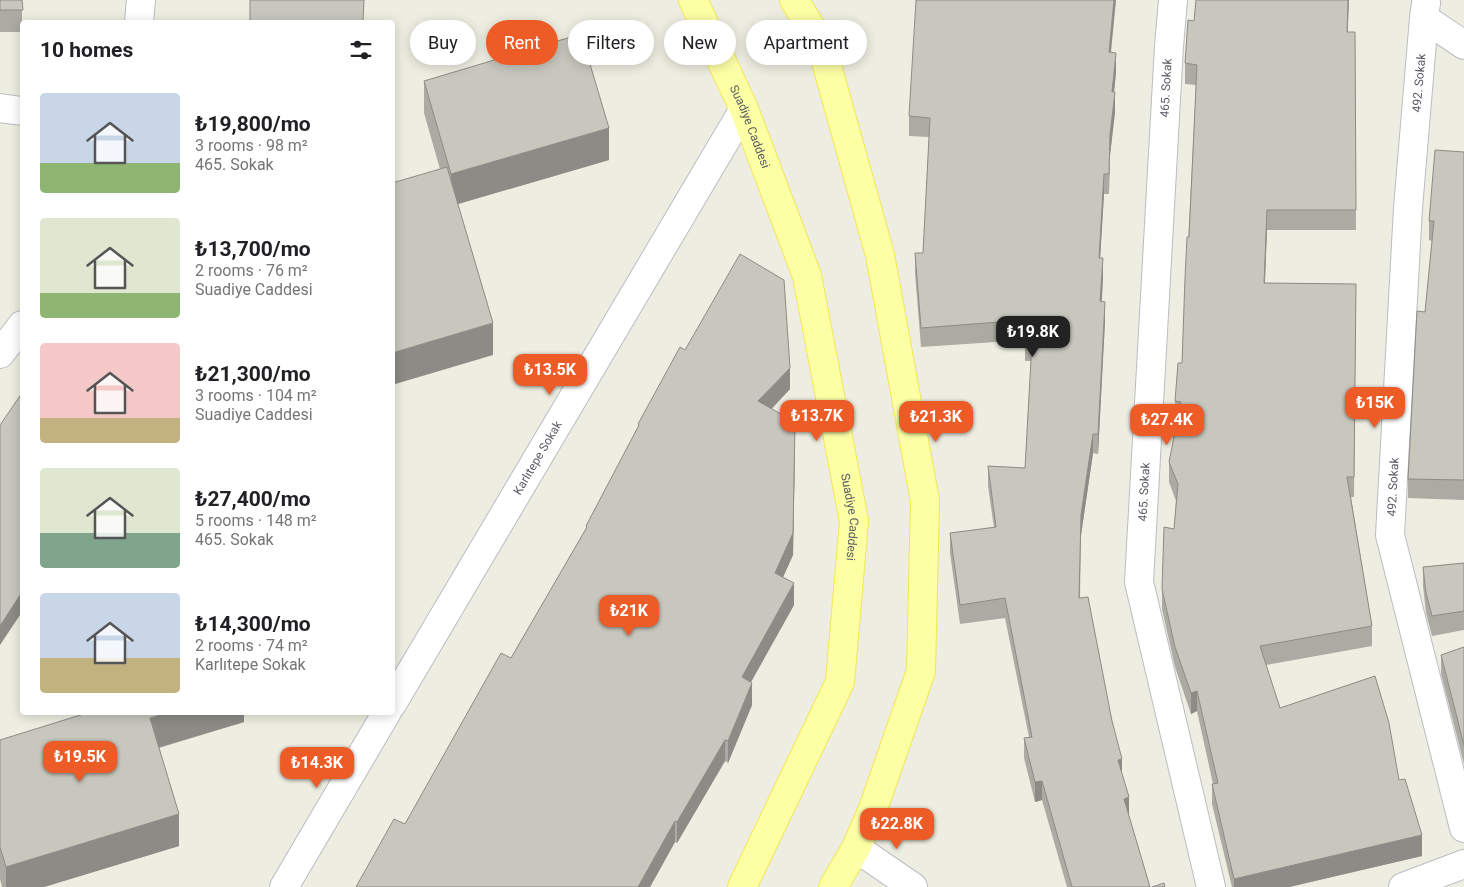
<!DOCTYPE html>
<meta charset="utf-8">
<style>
body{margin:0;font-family:Roboto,sans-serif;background:#f6f6f6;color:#202124;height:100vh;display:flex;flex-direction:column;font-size:19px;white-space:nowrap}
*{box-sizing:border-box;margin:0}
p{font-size:16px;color:#757577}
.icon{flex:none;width:28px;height:28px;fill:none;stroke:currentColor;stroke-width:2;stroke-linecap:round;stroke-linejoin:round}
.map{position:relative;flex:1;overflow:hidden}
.panel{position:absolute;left:20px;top:20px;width:375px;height:695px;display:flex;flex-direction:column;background:#fff;border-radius:5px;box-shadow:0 2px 12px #0003}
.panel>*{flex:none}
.hud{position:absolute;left:410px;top:20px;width:475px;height:45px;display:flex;gap:10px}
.price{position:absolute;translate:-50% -42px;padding:0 11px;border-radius:10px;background:#ed5c27;color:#fff;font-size:16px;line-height:32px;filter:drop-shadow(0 1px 2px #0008)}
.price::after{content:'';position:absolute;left:50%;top:30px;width:15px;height:11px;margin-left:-8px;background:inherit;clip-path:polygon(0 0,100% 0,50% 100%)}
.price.active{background:#222;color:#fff}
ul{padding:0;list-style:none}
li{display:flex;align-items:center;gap:15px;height:125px;padding:0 20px}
li span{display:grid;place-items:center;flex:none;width:140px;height:100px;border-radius:5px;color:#555}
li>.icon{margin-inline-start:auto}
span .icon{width:60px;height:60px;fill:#fffc;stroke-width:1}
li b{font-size:21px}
h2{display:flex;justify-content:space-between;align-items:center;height:60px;padding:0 20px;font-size:21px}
.pill{padding:0 18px;border-radius:22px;background:#fff;box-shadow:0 2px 12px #0003;font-size:18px;line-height:45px}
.pill.active{background:#ed5c27;color:#fff}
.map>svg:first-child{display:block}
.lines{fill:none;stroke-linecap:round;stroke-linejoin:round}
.minor-casing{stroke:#bcbdc3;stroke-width:30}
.major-casing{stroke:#f5e653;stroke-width:30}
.minor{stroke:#fff;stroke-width:28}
.major{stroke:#fdffa5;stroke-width:28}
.wall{fill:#acaba3}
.shaded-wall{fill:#8c8b85}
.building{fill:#c8c7be;stroke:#8c8b85}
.labels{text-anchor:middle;stroke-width:5;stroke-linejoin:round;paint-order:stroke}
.street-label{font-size:12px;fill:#5a5c63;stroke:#fff}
</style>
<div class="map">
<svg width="1464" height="887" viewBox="0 0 1464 887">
<rect width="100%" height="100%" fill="#edede1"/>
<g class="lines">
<defs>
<g id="minor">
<polyline points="1173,0 1169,46 1139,582 1211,887"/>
<polyline points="1426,3 1424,18 1464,45"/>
<polyline points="1424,18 1408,208 1390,535 1464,828"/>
<polyline points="139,22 141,0"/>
<polyline points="0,108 22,111"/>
<polyline points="0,354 22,325"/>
<path id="s1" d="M 392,704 L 744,109"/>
<polyline points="856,848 913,887"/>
<polyline points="284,887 387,712"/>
<polyline points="1403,887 1464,864"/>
</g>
<g id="major">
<path id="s2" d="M 693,0 L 744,109 L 807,276 L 854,521 L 840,682 L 742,887"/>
<polyline points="794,0 821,44 880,255 925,501 921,671 873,809 856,848 833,887"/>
</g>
</defs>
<!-- minor casing -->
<use href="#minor" class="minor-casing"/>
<!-- major casing -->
<use href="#major" class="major-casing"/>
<!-- minor -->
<use href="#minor" class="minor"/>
<!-- major -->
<use href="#major" class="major"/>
</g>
<!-- wall -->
<g class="wall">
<rect x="0" y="0" width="22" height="32"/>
<polygon points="1348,32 1355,32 1356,230 1267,230 1265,283 1356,284 1354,497 1351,497 1372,626 1372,646 1266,665 1280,708 1399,780 1422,856 1289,887 1232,887 1212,804 1212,784 1213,784 1197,711 1191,714 1175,667 1162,609 1162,589 1174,529 1176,501 1169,482 1169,462 1177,422 1175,421 1175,401 1182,363 1196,85 1185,84 1185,63"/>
<polygon points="1111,52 1116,72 1114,92 1115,112 1110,155 1109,194 1104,194 1100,258 1103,278 1102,301 1105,321 1098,454 1093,453 1081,535 1080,598 1122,775 1129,816 1150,887 1067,887 1042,800 1035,802 1024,758 1024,738 1029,737 1005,618 960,624 950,553 950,533 994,528 988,486 988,466 1025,468 1031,361 1025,361 1025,340 921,347 915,273 915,253 923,253 929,137 909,136 909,116"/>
<polygon points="424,81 609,160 458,204 493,355 424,113"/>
<polygon points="1464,152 1464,500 1408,498 1408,479 1432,241 1429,240 1429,221"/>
<polygon points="685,350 790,389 772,409 795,444 793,555 783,577 794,605 751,682 752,705 728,763 725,761 677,843 675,842 650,887 356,887 405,824 511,658 586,529 586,526 638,428 638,424"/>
<polygon points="1464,563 1464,630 1432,636 1426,613 1423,586 1423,567"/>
<polygon points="1464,647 1464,764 1441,674 1441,655"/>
<polygon points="244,712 244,722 159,748 179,846 44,887 2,887 0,879 0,740"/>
</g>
<!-- shaded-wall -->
<g class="shaded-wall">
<polygon points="1114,0 1116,0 1109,72 1109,52"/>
<polygon points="1348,0 1349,0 1347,53 1347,32"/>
<polygon points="1116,53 1116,72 1112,112 1112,92"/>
<polygon points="1115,92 1115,112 1110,155 1109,194 1110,135"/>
<polygon points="609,128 609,160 451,206 451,174"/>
<polygon points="1104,174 1104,194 1099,278 1099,258"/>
<polygon points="1267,210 1267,230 1264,303 1264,283"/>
<polygon points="1103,258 1103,278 1100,321 1100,301"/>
<polygon points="1105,302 1105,321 1098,454 1098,434"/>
<polygon points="493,323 493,355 392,385 392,353"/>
<polygon points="790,368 790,389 758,422 758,401"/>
<polygon points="1093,434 1093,453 1081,535 1081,515"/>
<polygon points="795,444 793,555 775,595 775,573"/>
<polygon points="794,583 794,605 742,698 742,677"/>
<polygon points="22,592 22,612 0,645 0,626"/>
<polygon points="752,683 752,705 728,763 728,741"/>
<polygon points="1197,691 1197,711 1191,714 1191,693"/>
<polygon points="170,712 244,712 244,722 150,750 150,718"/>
<polygon points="725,740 725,761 677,843 677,822"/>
<polygon points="1122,759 1122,778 1118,760"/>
<polygon points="1042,781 1042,800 1035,802 1035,782"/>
<polygon points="1129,797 1129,817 1124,799"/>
<polygon points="179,814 179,846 44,887 6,887 6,867"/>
<polygon points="675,821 675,842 650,887 638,887"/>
<polygon points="1422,835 1422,856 1289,887 1234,887 1234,879"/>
</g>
<!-- building -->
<g class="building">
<polygon points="0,0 22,0 23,10 0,10"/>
<polygon points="250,0 364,0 363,22 250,22"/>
<polygon points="916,0 1114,0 1109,52 1116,53 1112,92 1115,92 1110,135 1109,174 1104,174 1099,258 1103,258 1100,301 1105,302 1098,434 1093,434 1081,515 1079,598 1088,597 1112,721 1122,759 1118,760 1129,797 1124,799 1150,887 1072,887 1042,781 1035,782 1024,738 1032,737 1005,598 960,605 950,533 996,527 988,466 1025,468 1032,342 1025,342 1026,320 921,328 915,253 923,253 930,118 909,116"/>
<polygon points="1196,0 1348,0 1347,32 1355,32 1356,210 1267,210 1264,283 1356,284 1354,477 1347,477 1372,626 1260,646 1280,708 1375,676 1389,723 1399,780 1405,779 1422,835 1234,879 1212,784 1218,783 1197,691 1191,693 1175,647 1162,589 1164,527 1174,529 1178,484 1169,462 1181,402 1175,401 1178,363 1182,363 1185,278 1187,237 1189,237 1197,65 1185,63 1188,20 1194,21"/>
<polygon points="581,34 609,128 451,174 424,81"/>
<polygon points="1435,150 1464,152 1464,480 1408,479 1417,311 1425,312 1434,221 1429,221"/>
<polygon points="447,167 493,323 392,353 392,183"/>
<polygon points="740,254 784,280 790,368 758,401 795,422 793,533 775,573 794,583 742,677 752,683 728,741 725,740 677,822 675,821 638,887 356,887 394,819 405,824 501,653 511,658 587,527 586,526 639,425 638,424 680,347 685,350"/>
<polygon points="22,393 22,592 0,626 0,425"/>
<polygon points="1464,563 1464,611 1432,616 1426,593 1423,567"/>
<polygon points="1464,647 1464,745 1441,655"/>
<polygon points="90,712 170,712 150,718 179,814 6,867 0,847 0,740"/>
<polygon points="1164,883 1165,887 1152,887"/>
</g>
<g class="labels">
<!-- street labels -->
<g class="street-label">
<text transform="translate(1419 83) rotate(-85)" y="4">492. Sokak</text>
<text transform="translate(1166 88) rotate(-87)" y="4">465. Sokak</text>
<text dy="4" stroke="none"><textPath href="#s2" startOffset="139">Suadiye Caddesi</textPath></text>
<text dy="4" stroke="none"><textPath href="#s1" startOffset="286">Karlıtepe Sokak</textPath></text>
<text transform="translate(1393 487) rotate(-87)" y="4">492. Sokak</text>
<text transform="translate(1144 492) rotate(-87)" y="4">465. Sokak</text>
<text dy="4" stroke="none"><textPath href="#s2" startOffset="544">Suadiye Caddesi</textPath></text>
</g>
</g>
</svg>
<b class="price active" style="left:1033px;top:358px">₺19.8K</b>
<b class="price" style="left:550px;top:396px">₺13.5K</b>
<b class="price" style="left:1375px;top:429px">₺15K</b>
<b class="price" style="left:817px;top:442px">₺13.7K</b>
<b class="price" style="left:936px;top:443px">₺21.3K</b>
<b class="price" style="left:1167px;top:446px">₺27.4K</b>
<b class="price" style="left:629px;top:637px">₺21K</b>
<b class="price" style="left:80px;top:783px">₺19.5K</b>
<b class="price" style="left:317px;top:789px">₺14.3K</b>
<b class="price" style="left:897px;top:850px">₺22.8K</b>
<div class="hud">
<a class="pill">Buy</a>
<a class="pill active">Rent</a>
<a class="pill">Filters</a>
<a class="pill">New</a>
<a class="pill">Apartment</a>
</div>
<section class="panel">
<h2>10 homes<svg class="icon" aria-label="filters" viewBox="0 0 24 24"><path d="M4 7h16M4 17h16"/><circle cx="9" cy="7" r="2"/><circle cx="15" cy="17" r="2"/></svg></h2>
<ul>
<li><span style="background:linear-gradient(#c9d6e8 70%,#8fb573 0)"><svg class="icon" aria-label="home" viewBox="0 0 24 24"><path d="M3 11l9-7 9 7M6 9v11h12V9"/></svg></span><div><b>₺19,800/mo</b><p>3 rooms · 98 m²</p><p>465. Sokak</p></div></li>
<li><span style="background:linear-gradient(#dfe7d0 75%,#8fb573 0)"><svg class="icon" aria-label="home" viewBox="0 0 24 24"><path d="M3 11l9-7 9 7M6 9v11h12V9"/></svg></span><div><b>₺13,700/mo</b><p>2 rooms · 76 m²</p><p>Suadiye Caddesi</p></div></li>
<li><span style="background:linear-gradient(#f6c9c9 75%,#c2b280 0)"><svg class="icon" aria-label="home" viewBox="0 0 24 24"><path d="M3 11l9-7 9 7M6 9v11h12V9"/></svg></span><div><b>₺21,300/mo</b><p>3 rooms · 104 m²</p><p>Suadiye Caddesi</p></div></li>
<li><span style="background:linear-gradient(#dfe7d0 65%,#7fa58c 0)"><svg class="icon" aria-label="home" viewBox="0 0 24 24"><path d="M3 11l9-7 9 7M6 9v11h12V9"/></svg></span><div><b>₺27,400/mo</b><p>5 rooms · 148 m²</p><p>465. Sokak</p></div></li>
<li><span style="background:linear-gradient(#c9d6e8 65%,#c2b280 0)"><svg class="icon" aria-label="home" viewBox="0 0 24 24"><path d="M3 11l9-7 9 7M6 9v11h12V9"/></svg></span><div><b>₺14,300/mo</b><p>2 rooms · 74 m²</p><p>Karlıtepe Sokak</p></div></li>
</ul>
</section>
</div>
